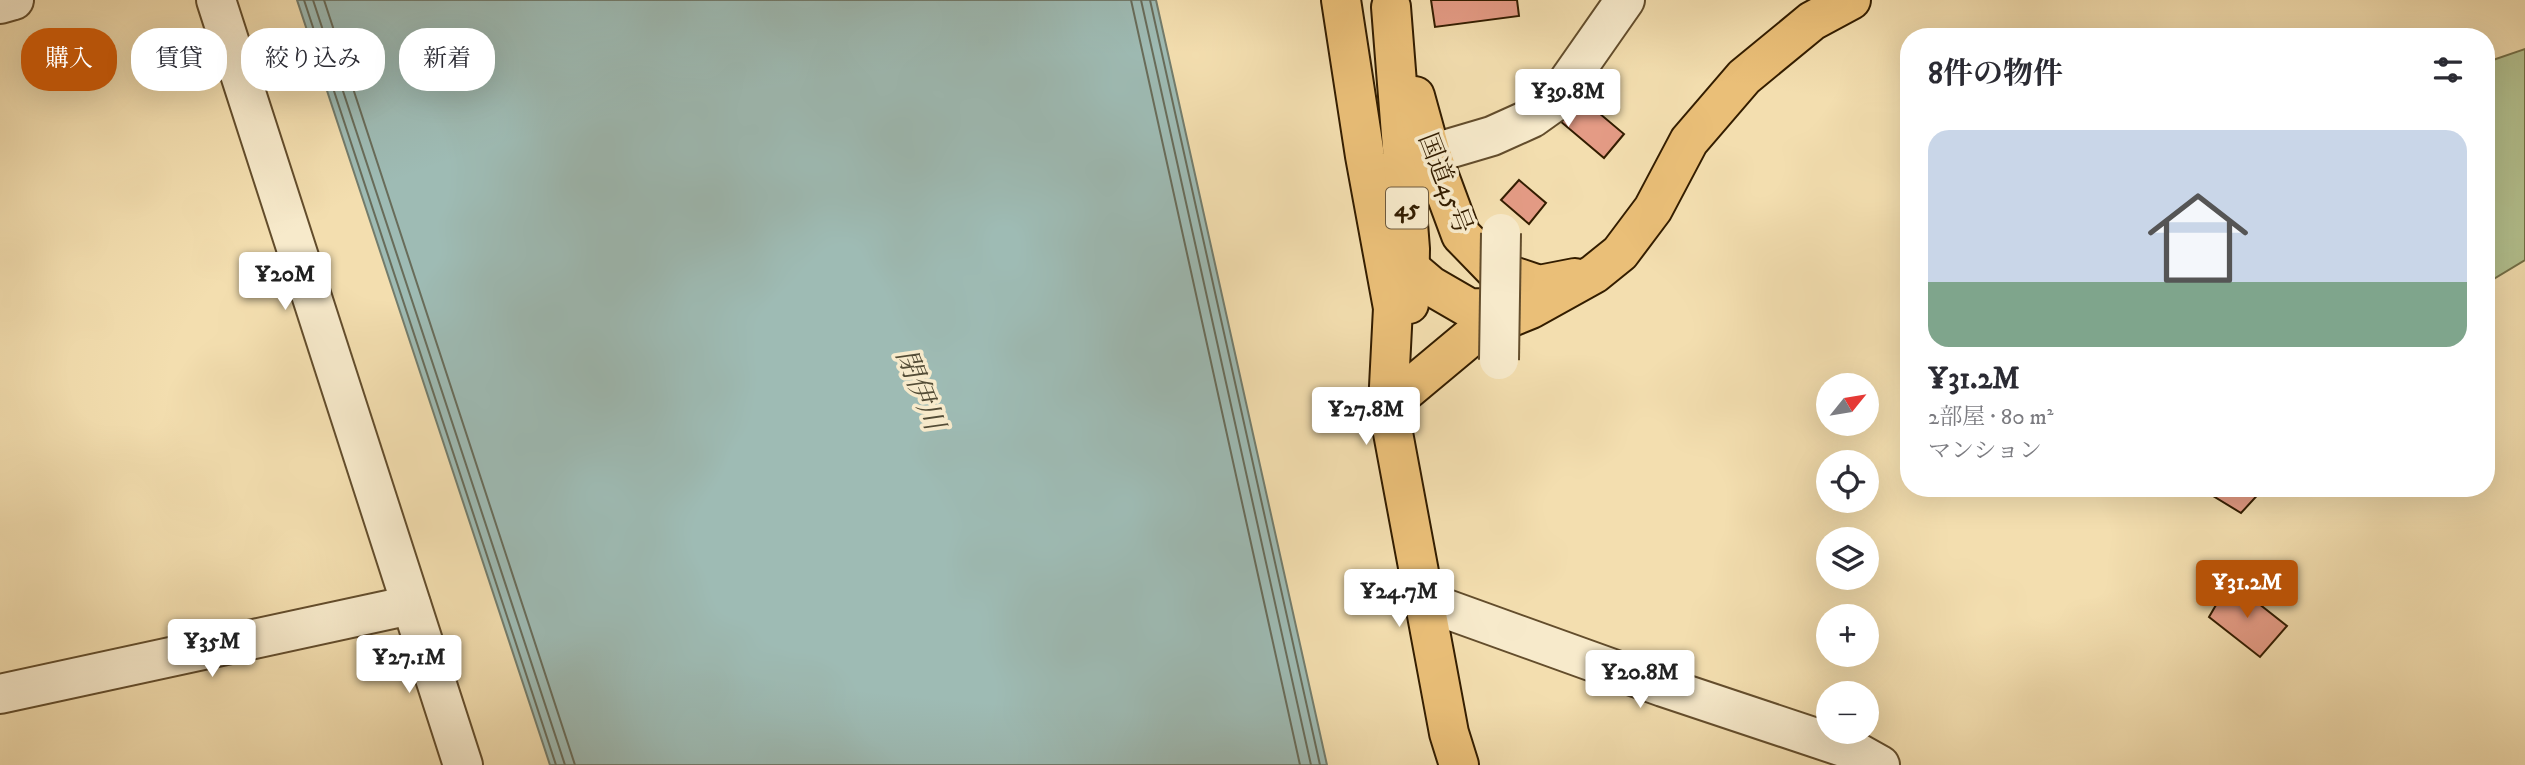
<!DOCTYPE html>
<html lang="ja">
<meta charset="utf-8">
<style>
body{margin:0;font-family:"IM FELL DW Pica","Noto Serif JP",serif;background:#f2f2f3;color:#2b2b33;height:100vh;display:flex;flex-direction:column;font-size:26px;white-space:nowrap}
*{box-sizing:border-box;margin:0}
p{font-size:23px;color:#7c7c81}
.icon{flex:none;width:38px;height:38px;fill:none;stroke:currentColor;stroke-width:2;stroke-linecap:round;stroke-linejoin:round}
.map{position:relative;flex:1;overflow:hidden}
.panel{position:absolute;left:1900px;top:28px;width:595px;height:469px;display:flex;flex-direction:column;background:#fff;border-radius:28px;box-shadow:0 7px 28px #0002}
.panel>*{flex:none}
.hud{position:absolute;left:21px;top:28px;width:665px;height:63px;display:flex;gap:14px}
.needle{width:46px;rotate:60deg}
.tools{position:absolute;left:1816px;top:373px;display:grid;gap:14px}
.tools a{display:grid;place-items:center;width:63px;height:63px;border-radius:50%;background:#fff;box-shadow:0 7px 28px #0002;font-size:35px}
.price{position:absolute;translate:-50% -60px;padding:0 16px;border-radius:7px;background:#fff;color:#222;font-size:23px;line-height:46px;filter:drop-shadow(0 2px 4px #0008)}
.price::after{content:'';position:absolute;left:50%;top:42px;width:21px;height:16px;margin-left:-10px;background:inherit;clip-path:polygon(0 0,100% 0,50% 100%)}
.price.active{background:#b45309;color:#fff}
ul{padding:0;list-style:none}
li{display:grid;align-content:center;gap:14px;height:371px;padding:0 28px}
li+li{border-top:2px solid #e1e1e2}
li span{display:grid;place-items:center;height:217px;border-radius:21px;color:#555}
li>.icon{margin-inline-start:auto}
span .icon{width:126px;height:126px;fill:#fffc;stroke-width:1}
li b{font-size:30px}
h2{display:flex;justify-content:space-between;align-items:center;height:84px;padding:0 28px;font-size:30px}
.chip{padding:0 24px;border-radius:28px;background:#fff;box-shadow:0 7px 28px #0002;font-size:24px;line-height:63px}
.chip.active{background:#b45309;color:#fff}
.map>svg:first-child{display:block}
.green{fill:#b4c290;stroke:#747048;stroke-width:2}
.water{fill:#9ebbb4;stroke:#737c6c;stroke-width:2}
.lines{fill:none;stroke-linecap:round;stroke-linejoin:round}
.shore{stroke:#686c5a;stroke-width:2}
.building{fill:#e49b85;stroke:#331d00;stroke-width:2}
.minor-casing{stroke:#634d2c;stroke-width:42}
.major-casing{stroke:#331d00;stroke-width:42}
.highway-casing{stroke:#331d00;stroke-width:42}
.minor{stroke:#f7eacb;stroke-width:38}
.major{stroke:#eabf78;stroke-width:38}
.highway{stroke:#eabf78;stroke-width:38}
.minor-bridge-casing{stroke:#634d2c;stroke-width:42;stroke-linecap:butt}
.minor-bridge{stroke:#f7eacb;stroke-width:38}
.labels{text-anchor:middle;stroke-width:7;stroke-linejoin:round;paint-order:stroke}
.shield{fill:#f7eacb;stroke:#6e5a3d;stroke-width:2}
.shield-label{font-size:24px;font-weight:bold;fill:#331d00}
.street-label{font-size:26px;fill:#331d00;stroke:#f7eacb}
.water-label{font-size:28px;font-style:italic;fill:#534c36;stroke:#f7eacb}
</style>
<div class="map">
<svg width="2525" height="765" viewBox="0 0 2525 765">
<rect width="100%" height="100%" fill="#f3deaf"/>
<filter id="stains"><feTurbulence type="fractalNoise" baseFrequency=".00286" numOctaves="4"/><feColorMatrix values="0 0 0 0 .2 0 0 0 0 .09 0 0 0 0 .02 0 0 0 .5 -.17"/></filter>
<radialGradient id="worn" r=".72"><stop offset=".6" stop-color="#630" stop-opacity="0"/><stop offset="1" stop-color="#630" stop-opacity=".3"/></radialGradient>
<!-- green -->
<polygon class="green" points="2525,49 2525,260 2487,283 2487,62"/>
<!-- water -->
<polygon class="water" points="297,0 1156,0 1327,765 550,765"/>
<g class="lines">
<!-- shore -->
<g class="shore">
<polyline points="304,0 556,765"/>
<polyline points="313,0 565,765"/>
<polyline points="324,0 575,765"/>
<polyline points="1131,0 1300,765"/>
<polyline points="1141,0 1311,765"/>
<polyline points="1150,0 1320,765"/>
</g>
</g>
<!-- building -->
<g class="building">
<polygon points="1431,0 1517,0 1519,16 1435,27"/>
<polygon points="1580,97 1624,134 1604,158 1560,121"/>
<polygon points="1519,180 1546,203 1529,224 1501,200"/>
<polygon points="2200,488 2264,488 2241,513"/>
<polygon points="2230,581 2287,626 2260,657 2209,617"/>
</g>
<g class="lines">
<defs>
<g id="minor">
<polyline points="216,0 463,765"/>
<polyline points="0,4 14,0"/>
<polyline points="1431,154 1492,136 1532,118 1553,103 1625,0"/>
<polyline points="1424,601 1663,687 1855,751 1880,765"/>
<polyline points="0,694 411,605"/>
</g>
<polyline id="major" points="1388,406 1449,733 1459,765"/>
<g id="highway">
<polyline points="1341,0 1365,156 1393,308 1388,406"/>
<polyline points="1391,7 1410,249 1409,304"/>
<polyline points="1415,96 1431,154 1461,235 1495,270 1539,285 1575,278"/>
<polyline points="1398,258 1431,286 1469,308 1518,309"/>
<polyline points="1388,406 1479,330 1531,309 1594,274 1620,253 1653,209 1689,141 1744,77 1812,21 1851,0"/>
</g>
</defs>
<!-- minor casing -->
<use href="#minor" class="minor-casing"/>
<!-- major casing -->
<use href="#major" class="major-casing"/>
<!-- highway casing -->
<use href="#highway" class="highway-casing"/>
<!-- minor -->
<use href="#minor" class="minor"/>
<!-- major -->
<use href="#major" class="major"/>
<!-- highway -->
<use href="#highway" class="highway"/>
<defs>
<polyline id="minor-bridge" points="1499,360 1501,233"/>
</defs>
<!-- minor-bridge casing -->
<use href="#minor-bridge" class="minor-bridge-casing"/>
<!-- minor-bridge -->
<use href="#minor-bridge" class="minor-bridge"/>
</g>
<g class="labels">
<!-- shield labels -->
<rect class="shield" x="1386" y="187.5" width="42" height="41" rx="5"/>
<g class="shield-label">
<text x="1407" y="216">45</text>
</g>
<!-- street labels -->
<g class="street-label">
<text transform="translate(1446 183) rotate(69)" y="9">国道45号</text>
</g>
<!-- water labels -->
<g class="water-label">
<text transform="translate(921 389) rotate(68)" y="10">閉伊川</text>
</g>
</g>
<rect width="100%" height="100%" filter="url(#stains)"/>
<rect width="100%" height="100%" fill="url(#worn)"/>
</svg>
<div class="tools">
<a><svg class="needle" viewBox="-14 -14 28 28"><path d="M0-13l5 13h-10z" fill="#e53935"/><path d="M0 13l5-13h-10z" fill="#7c7c81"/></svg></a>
<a><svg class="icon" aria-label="locate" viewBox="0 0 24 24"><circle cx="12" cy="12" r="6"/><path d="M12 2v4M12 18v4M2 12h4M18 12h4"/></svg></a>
<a><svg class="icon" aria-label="layers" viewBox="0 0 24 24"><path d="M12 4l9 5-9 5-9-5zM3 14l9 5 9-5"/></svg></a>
<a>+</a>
<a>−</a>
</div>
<b class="price" style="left:1568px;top:129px">¥39.8M</b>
<b class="price" style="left:285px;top:312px">¥20M</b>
<b class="price" style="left:1366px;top:447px">¥27.8M</b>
<b class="price active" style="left:2247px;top:620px">¥31.2M</b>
<b class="price" style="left:1399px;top:629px">¥24.7M</b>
<b class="price" style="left:212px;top:679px">¥35M</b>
<b class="price" style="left:409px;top:695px">¥27.1M</b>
<b class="price" style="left:1640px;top:710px">¥20.8M</b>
<div class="hud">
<a class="chip active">購入</a>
<a class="chip">賃貸</a>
<a class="chip">絞り込み</a>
<a class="chip">新着</a>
</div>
<section class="panel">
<h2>8件の物件<svg class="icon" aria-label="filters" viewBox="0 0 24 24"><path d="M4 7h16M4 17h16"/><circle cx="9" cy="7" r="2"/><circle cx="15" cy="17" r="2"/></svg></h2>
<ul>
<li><span style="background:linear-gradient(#c9d6e8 70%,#7fa58c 0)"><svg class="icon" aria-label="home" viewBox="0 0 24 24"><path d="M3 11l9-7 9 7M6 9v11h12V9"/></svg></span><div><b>¥31.2M</b><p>2部屋 · 80 m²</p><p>マンション</p></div></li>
</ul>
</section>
</div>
